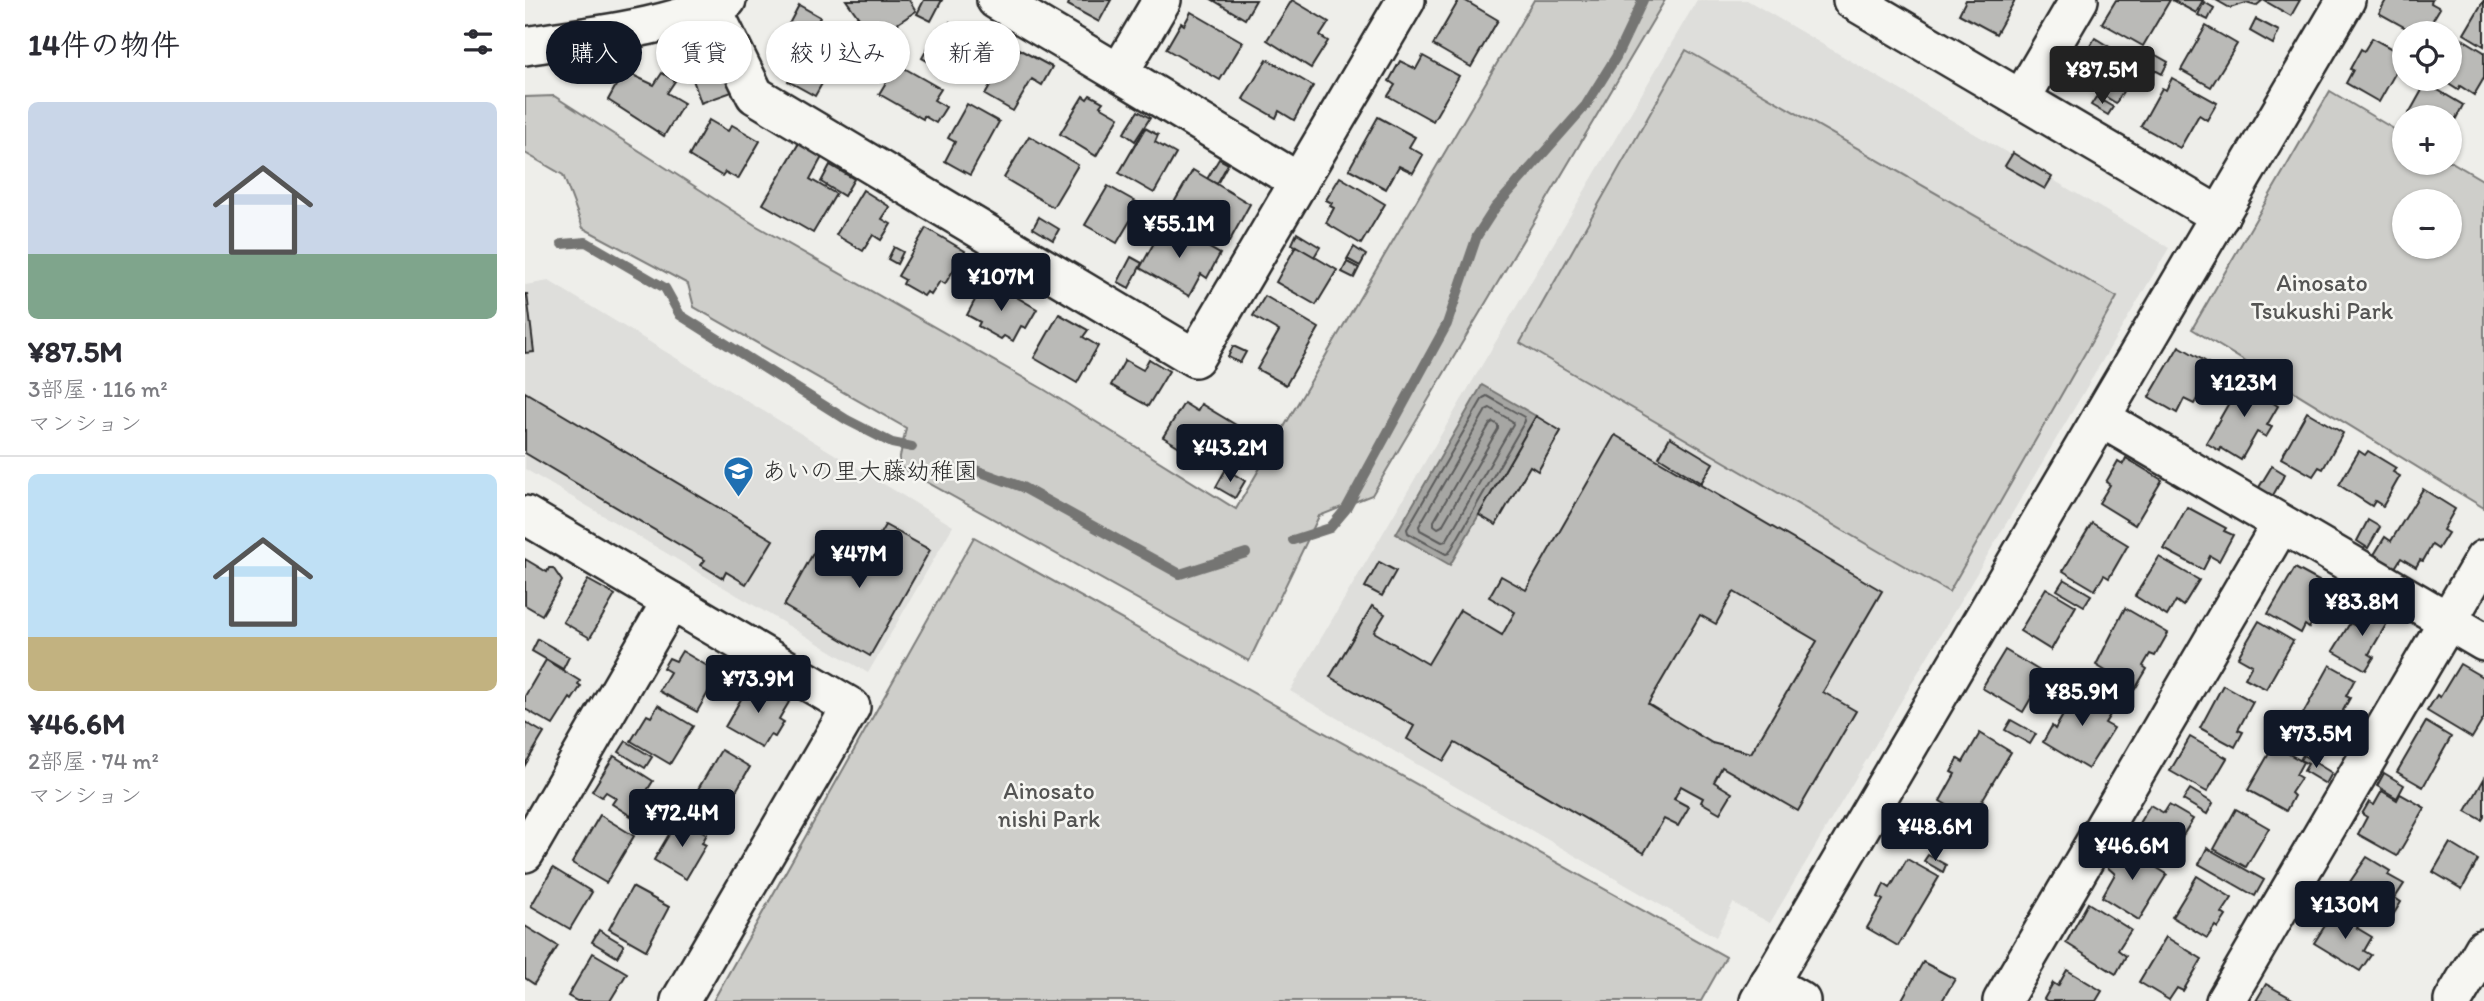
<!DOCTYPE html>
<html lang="ja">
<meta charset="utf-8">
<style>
body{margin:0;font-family:Itim,"Klee One",sans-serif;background:#f7f7f7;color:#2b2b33;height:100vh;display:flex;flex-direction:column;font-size:26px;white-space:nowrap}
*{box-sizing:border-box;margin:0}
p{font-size:23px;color:#7c7c81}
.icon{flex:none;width:38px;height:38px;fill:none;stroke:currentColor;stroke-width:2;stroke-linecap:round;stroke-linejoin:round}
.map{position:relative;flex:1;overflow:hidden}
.panel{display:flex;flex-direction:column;background:#fff;width:525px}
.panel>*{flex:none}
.top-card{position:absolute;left:21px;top:21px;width:665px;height:63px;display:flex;gap:14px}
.tools{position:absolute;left:1867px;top:21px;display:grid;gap:14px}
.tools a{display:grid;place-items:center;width:70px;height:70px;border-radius:50%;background:#fff;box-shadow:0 2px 5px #0004;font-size:35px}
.price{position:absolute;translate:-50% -60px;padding:0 16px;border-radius:7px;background:#111827;color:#fff;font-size:23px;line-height:46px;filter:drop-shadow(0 2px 4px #0008)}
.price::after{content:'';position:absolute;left:50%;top:42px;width:21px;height:16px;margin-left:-10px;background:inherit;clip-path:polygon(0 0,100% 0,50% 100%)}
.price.on{background:#222;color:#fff}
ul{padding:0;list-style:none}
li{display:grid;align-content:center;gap:14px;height:371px;padding:0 28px}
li+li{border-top:2px solid #e1e1e2}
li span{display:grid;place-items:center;height:217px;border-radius:10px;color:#555}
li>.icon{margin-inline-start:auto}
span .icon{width:126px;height:126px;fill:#fffc;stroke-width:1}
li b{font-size:30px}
h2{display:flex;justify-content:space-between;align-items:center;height:84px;padding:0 28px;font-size:30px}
.tag{padding:0 24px;border-radius:32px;background:#fff;box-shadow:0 2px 5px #0004;font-size:24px;line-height:63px}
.tag.on{background:#111827;color:#fff}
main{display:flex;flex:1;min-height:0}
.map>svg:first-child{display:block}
.built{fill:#dededb}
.green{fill:#cececa;stroke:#7c7c7a;stroke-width:2;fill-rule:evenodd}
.water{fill:#a6a6a3;stroke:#757573;stroke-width:2}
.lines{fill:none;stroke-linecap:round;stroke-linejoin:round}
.shore{stroke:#5c5c5b;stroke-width:2}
.stream{stroke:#757573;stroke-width:10}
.building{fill:#babab7;stroke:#2b2b2b;stroke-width:2;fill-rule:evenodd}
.minor-casing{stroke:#2b2b2b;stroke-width:42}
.minor{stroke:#f6f6f2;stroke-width:37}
.labels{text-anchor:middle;stroke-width:5;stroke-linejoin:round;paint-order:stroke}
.park-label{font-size:24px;fill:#545453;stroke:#f6f6f2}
.poi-label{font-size:24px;fill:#2b2b2b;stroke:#f6f6f2;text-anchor:start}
</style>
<main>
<section class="panel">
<h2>14件の物件<svg class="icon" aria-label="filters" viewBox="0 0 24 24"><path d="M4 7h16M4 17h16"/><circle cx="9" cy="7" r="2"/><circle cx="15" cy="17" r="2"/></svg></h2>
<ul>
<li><span style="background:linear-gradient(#c9d6e8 70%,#7fa58c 0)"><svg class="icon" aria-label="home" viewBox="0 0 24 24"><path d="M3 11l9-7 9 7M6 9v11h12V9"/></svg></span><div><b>¥87.5M</b><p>3部屋 · 116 m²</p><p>マンション</p></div></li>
<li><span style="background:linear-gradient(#bfe0f5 75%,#c2b280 0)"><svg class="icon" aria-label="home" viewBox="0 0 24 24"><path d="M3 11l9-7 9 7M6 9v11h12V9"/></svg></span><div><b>¥46.6M</b><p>2部屋 · 74 m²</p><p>マンション</p></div></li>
</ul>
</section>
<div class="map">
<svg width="1959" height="1001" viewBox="0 0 1959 1001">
<rect width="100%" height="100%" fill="#eeeeea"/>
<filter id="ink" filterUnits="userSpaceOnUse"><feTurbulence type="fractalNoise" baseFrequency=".0143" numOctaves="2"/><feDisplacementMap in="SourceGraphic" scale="14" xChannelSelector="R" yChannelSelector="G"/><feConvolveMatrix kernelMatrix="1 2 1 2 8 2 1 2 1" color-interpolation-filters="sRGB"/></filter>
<g filter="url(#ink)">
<!-- built -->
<g class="built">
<polygon points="1172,0 1222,0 1644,248 1245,923 1208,903 1191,937 765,691"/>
<polygon points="24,281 428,526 343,673 0,469 0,285"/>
</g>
<!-- green -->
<g class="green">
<polygon points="1009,0 1140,0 847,495 794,516 724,661 373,466 381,428 169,307 163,284 58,228 38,175 0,153 0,97 29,96 230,225 520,390 711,509"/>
<polygon points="1161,50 1592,297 1424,592 995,343"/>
<path d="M 1805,91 L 1879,135 L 1880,163 L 1925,161 L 1959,181 L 1959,508 L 1667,329 ZM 1925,201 L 1925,247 L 1880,247 L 1880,201 Z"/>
<polygon points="449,537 1201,957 1176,1001 188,1001"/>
</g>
<!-- water -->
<polygon class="water" points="957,385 1011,416 925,565 871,534"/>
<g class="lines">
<!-- shore -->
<g class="shore">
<polygon points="962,396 999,417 1000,421 924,553 921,554 883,533 882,529 958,398"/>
<polygon points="965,408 987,421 988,424 921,541 917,542 895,530 894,526 961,410"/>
<polygon points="968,422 973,425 973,429 917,526 913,528 909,525 909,521 965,424"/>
</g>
<!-- stream -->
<g class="stream">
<polyline points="37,244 61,242 140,288 155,315 322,420 367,443 387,447"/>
<polyline points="445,468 497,487 655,574 721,553"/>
<polyline points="768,540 805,528 821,509 922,324 952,236 970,208 1061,105 1091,57 1118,0"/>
</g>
</g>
<!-- building -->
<g class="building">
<polygon points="321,0 384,0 391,11 353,37 343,22 339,25"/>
<polygon points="399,0 417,0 406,21 392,14"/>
<polygon points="545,0 586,0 574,22 543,5"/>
<polygon points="688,0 731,0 720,19"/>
<polygon points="767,0 804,22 795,36 803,41 786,68 742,40"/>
<polygon points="934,0 939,0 973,20 946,67 908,45"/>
<polygon points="1441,0 1490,0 1471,34 1434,14"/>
<polygon points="1591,0 1645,0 1618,46 1577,23"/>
<polygon points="1647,0 1678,0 1671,13"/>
<polygon points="1691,0 1775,0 1766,16 1738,0 1731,6 1721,3 1705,8"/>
<polygon points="1861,0 1907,0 1906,3 1915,8 1900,33 1890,33 1854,13"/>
<polygon points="1959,0 1959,46 1939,34"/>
<polygon points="1679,2 1689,8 1683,20 1673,15"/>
<polygon points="274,5 295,17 277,50 256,39"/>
<polygon points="666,12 718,42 695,80 641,49 656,23 659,25"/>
<polygon points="1731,19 1754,31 1748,44 1725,31"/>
<polygon points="298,21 324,36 290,96 263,81"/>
<polygon points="425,22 450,36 427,75 397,58 414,28 420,32"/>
<polygon points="1681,26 1712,44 1686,87 1656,70"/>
<polygon points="468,30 480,36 466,63 453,56"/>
<polygon points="1570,38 1614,65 1591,103 1546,76"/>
<polygon points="1847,38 1880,56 1854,102 1821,83 1828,70 1825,69 1836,49 1839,51"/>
<polygon points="1936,38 1959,52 1959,78 1949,95 1935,86 1933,90 1922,83 1924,80 1923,79 1925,79 1925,56"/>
<polygon points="488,46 527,67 517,85 507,79 488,111 460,95"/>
<polygon points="1629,54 1643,62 1637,74 1622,66"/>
<polygon points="898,56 934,76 908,121 863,96 870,85 864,81 875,61 891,69"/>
<polygon points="194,57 207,92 176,103 164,68"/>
<polygon points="742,59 788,86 769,120 754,111 751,118 718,99"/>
<polygon points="372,64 416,89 409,100 421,107 411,123 399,116 398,119 354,94"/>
<polygon points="99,71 129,85 137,73 150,81 142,93 159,103 139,136 83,100"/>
<polygon points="1647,78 1692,103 1682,120 1674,115 1655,148 1616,126 1637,88 1641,90"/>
<polygon points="1901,83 1938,105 1925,130 1925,117 1882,117"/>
<polygon points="565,95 578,102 575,106 594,117 571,156 535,134 558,96 562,99"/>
<polygon points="1571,97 1588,107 1583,115 1566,105"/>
<polygon points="442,104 474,122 445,175 420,161 430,142 423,138"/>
<polygon points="613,111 625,118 610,141 599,133"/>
<polygon points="853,117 890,137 884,147 898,155 888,173 874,166 861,189 824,169"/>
<polygon points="184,120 203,131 207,125 235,141 213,179 200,172 197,176 164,156"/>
<polygon points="620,128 633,135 630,142 651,154 629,193 594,173"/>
<polygon points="504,136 553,165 528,207 479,178"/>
<polygon points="274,143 297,157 285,179 311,194 288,233 238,204"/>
<polygon points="1488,153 1527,177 1520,189 1480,166"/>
<polygon points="694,159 703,164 692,184 682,179"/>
<polygon points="305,165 329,179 319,196 296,182"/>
<polygon points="668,170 725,204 704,242 685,230 683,234 644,211"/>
<polygon points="815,177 860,204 836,244 801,223 809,208 805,206 807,203 801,200"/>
<polygon points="583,186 615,204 592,243 560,225"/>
<polygon points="338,190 365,207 357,219 366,224 356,240 348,235 338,251 311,235"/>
<polygon points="514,217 534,229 528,240 508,228"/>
<polygon points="640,223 695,254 682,278 676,274 664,296 615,268"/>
<polygon points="401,228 440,251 420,284 415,281 406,295 402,292 399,296 378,284 380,280 373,276"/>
<polygon points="772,233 795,247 789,257 767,244"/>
<polygon points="771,246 812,270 791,305 751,282"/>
<polygon points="369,247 378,252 372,264 363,259"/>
<polygon points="829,247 841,255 835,266 822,259"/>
<polygon points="606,257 617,263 604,288 593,282"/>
<polygon points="822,262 834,268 829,278 817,272"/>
<polygon points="441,273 451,278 444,292 434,287"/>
<polygon points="459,283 481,295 483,292 512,309 501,328 496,326 488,341 479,336 476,339 453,326 455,322 442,315"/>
<polygon points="0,294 2,294 9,352 0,353"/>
<polygon points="740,296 794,328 761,385 732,369 754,331 728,316"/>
<polygon points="534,314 563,330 558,337 573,346 552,383 509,358"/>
<polygon points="708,346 721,352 715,363 703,357"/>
<polygon points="1654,346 1685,364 1677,378 1683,381 1669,404 1659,399 1652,413 1624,397"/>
<polygon points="624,359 644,371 623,406 586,385 600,360 618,370"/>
<polygon points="1725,375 1748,389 1742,399 1753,406 1742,425 1747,427 1741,437 1732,432 1716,460 1696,448 1695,451 1681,443 1709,394 1713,396"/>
<polygon points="0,392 248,540 221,584 201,572 198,578 176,565 180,560 0,453"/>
<polygon points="659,403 672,411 676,404 711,425 686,466 638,437"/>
<polygon points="1782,412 1818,433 1798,469 1794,467 1788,476 1756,458"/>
<polygon points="1011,416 1036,431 1013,471 1005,466 971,525 954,515"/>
<path d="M 1090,435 L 1357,591 L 1298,692 L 1331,711 L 1273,811 L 1197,767 L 1189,782 L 1207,793 L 1195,813 L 1176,802 L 1178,798 L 1156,786 L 1149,799 L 1164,807 L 1153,826 L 1139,819 L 1119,853 L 930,743 L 919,761 L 882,739 L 889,726 L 805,677 L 847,606 L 860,614 L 849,632 L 903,664 L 935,610 L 977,635 L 990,612 L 964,597 L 976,576 L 1001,590 ZM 1209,592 L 1292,641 L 1226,753 L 1187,743 L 1123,704 L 1175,615 L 1191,624 Z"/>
<polygon points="1145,437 1188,463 1176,483 1134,457"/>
<polygon points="1834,451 1840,455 1843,451 1871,468 1868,472 1875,476 1858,506 1850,501 1847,506 1814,485"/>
<polygon points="1601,458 1637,480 1610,525 1574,503 1585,485 1581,482 1593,461 1598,464"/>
<polygon points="1747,466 1760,474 1747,497 1733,489"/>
<polygon points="701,469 720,481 710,498 691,487"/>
<polygon points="1898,489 1930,509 1918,530 1923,533 1913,549 1907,545 1898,561 1895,560 1891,567 1876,558 1868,571 1847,558 1860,537 1866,541"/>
<polygon points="1662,507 1701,528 1699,531 1708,535 1694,561 1685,556 1678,570 1639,549"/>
<polygon points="1843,520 1855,527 1843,548 1832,541"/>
<polygon points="1567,523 1603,545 1584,578 1579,575 1570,590 1538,571"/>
<polygon points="360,525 405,550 345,656 259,606 290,550 331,575"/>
<polygon points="1634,557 1674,580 1658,606 1651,601 1642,616 1610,596"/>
<polygon points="0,559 22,572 24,568 28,568 37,581 17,615 0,605"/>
<polygon points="854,562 871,571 857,596 840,587"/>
<polygon points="1770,568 1803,586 1794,602 1798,604 1784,628 1780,625 1776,633 1743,614"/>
<polygon points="1539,579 1566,595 1559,606 1532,590"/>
<polygon points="63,580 90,595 65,638 38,622"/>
<polygon points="1521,588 1551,606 1526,650 1495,631"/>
<polygon points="1824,593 1838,600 1825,621 1812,614"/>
<polygon points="1844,606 1865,618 1844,654 1849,657 1841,670 1808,651 1825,623 1831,626"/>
<polygon points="1600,608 1643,633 1630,656 1625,654 1618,666 1622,669 1610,689 1571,665"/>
<polygon points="1734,621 1768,641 1741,689 1720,678 1727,665 1713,657"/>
<polygon points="13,639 44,657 38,669 7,651"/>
<polygon points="1480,650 1520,674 1498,712 1457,688"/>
<polygon points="157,651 194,673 172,712 134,691 145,672 138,668 144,658 151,661"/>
<polygon points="21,660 55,681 53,684 56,686 47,700 45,698 28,725 0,709 0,696"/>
<polygon points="1935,664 1959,678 1959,718 1947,738 1902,711 1912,695 1915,697"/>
<polygon points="1805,665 1830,679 1821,696 1825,698 1799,744 1770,728"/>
<polygon points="227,680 264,702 254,719 259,722 250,737 245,735 237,748 200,727"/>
<polygon points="1698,685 1728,702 1713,730 1718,732 1710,747 1675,728"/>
<polygon points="1555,686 1590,707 1580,723 1589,728 1563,769 1518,742 1527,726 1530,729"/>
<polygon points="133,705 168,726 145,764 106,741 122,715 126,717"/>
<polygon points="1486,720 1511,734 1505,744 1480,730"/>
<polygon points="0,722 19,733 0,765"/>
<polygon points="1901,722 1926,737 1898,787 1872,772"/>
<polygon points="1455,733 1486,752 1446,819 1415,801 1430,774 1426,772 1433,759 1438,762"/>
<polygon points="1665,737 1702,758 1682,792 1645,771"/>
<polygon points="1753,738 1769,747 1764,754 1778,762 1771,775 1776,778 1766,793 1769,796 1761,811 1723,790"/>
<polygon points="101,741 127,757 120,768 94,752"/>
<polygon points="196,750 225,767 201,808 172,791"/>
<polygon points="1778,755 1807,773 1801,784 1779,771 1783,764 1775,760"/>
<polygon points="89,756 128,781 106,816 87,804 91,798 81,792 77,797 67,791"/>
<polygon points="1859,773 1879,785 1872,798 1852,786"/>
<polygon points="1959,779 1959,817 1957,820 1941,811"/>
<polygon points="1665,789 1688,803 1682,814 1658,800"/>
<polygon points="1857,791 1872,800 1875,794 1900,808 1872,856 1833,834 1842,817 1837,814 1844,802 1849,805"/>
<polygon points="1625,805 1639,813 1644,805 1668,819 1642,861 1605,838"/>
<polygon points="1711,809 1744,828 1721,867 1689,849"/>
<polygon points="118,811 136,821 131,830 113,820"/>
<polygon points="1428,814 1446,824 1441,832 1424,822"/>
<polygon points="75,815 109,836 81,883 47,863"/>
<polygon points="157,819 182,834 177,843 181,845 161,879 129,860 149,826 152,828"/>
<polygon points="1925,843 1953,860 1937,889 1908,872"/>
<polygon points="1593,844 1642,874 1614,920 1577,897 1590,874 1580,865"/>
<polygon points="1682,848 1739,880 1730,896 1674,864"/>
<polygon points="1403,855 1421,865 1418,872 1399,861"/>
<polygon points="1842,857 1865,871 1863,875 1879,884 1870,898 1876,902 1865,920 1818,892"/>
<polygon points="1382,859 1414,877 1373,946 1342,928 1358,900 1353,897 1359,884 1365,888"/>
<polygon points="28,868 67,892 45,929 6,906"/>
<polygon points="1672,876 1707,898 1697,913 1701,916 1693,928 1690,926 1682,938 1647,917"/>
<polygon points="107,887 144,907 121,950 84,929"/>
<polygon points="1563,903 1606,930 1593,950 1601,956 1591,974 1541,943"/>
<polygon points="1810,910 1834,925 1832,928 1847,937 1839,951 1846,955 1835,971 1789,943"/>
<polygon points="0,926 33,946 9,984 0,978"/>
<polygon points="74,930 99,945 92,957 67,942"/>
<polygon points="1641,937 1677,959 1658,991 1652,988 1644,1000 1614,982"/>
<polygon points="68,953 102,973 85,1001 52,1001 43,996"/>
<polygon points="1398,962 1430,979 1417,1001 1376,1001"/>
<polygon points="1542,970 1577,991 1571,1001 1522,1001 1519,999 1528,983 1533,986"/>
<polygon points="1741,984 1771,1001 1731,1001"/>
</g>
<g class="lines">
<defs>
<g id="minor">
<polyline points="471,0 594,73"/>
<polyline points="637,0 594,73 774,182"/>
<polyline points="1327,0 1695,216"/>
<polyline points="187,7 230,95 670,358 881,0"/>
<path d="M 0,46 C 67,35 140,29 202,0"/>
<polyline points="1496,99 1554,0"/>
<polyline points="1576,418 1959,642"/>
<polyline points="0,515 326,707 155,1001"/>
<polyline points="0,853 146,601"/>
<polyline points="1244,983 1276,1001"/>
<polyline points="1234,1001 1821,0"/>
<polyline points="1477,1001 1756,524"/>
<polyline points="1700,1001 1959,559"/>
<polyline points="1928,1001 1959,948"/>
</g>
</defs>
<!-- minor casing -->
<use href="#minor" class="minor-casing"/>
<!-- minor -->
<use href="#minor" class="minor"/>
</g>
</g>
<!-- icons -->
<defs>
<symbol id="school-pin" viewBox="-11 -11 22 30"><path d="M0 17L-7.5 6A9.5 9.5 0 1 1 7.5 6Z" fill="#1f6fb2" stroke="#f6f6f2"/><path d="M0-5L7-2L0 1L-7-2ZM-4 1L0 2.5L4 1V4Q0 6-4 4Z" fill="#fff"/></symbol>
</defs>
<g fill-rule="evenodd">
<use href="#school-pin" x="196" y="454" width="35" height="47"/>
</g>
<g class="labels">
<!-- park labels -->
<g class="park-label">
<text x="1797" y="291">Ainosato<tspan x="1797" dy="28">Tsukushi Park</tspan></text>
<text x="524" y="799">Ainosato<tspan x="524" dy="28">nishi Park</tspan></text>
</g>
<!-- poi labels -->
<g class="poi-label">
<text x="237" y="479">あいの里大藤幼稚園</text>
</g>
</g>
</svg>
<div class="tools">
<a><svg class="icon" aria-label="locate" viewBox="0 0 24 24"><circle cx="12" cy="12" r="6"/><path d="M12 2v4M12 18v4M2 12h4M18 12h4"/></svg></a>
<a>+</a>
<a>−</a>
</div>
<b class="price on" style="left:1577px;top:106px">¥87.5M</b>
<b class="price" style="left:654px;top:260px">¥55.1M</b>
<b class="price" style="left:476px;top:313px">¥107M</b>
<b class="price" style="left:1719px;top:419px">¥123M</b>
<b class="price" style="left:705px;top:484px">¥43.2M</b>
<b class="price" style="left:334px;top:590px">¥47M</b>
<b class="price" style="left:1837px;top:638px">¥83.8M</b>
<b class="price" style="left:233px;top:715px">¥73.9M</b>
<b class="price" style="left:1557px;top:728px">¥85.9M</b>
<b class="price" style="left:1791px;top:770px">¥73.5M</b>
<b class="price" style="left:157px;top:849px">¥72.4M</b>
<b class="price" style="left:1410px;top:863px">¥48.6M</b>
<b class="price" style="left:1607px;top:882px">¥46.6M</b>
<b class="price" style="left:1820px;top:941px">¥130M</b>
<div class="top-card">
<a class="tag on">購入</a>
<a class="tag">賃貸</a>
<a class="tag">絞り込み</a>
<a class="tag">新着</a>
</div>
</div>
</main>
